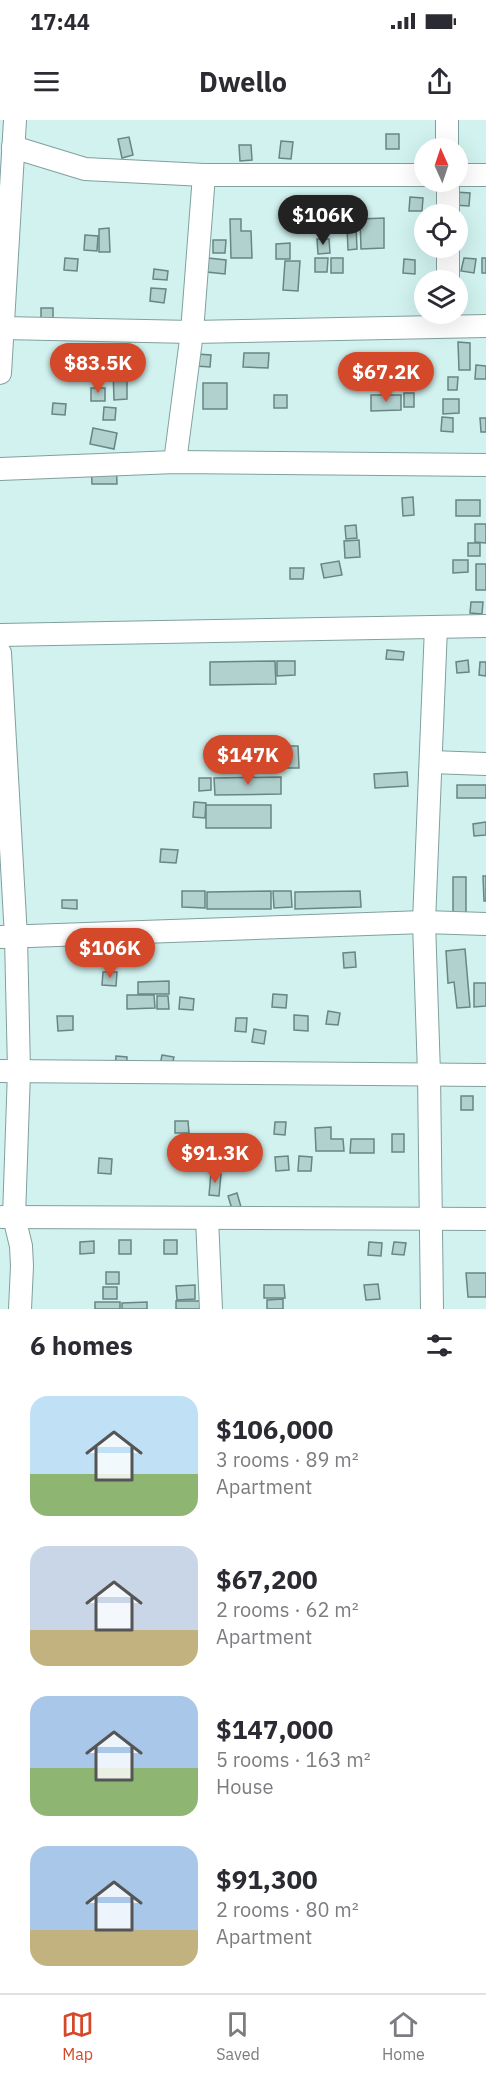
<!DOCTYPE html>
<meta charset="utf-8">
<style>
body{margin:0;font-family:"IBM Plex Sans",sans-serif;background:#f7f7f7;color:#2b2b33;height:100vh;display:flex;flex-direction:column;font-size:22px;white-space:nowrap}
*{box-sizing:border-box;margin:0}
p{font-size:20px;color:#7c7c81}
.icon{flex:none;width:33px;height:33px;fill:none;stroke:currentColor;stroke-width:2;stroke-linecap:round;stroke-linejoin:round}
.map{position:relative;height:1189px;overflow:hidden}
.side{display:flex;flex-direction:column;background:#fff;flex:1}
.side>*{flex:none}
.needle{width:39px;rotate:357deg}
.tools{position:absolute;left:414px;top:18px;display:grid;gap:12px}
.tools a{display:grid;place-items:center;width:54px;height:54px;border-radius:50%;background:#fff;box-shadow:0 6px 24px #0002;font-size:30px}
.price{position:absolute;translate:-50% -51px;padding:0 14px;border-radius:21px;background:#d3492a;color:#fff;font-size:20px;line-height:39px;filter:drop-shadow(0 2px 3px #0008)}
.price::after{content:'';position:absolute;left:50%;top:36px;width:18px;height:14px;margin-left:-9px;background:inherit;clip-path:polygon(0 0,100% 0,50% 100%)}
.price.selected{background:#222;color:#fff}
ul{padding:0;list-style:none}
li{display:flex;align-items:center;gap:18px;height:150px;padding:0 30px}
li span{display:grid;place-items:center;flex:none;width:168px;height:120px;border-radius:18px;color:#555}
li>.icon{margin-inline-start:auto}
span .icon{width:72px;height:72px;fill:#fffc;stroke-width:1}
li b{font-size:26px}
h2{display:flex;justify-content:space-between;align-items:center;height:72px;padding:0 30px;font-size:26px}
.status{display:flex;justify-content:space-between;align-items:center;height:42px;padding:0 30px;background:#fff;direction:ltr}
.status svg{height:16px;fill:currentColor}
header{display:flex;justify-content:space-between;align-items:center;height:78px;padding:0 30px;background:#fff;font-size:27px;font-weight:800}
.dock{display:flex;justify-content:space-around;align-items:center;height:84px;border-top:2px solid #e1e1e2;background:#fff;font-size:16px;color:#7c7c81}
.dock a{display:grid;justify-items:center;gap:3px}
.dock .selected{color:#d3492a}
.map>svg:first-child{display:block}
.building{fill:#b1d1ce;stroke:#688683;stroke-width:1.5}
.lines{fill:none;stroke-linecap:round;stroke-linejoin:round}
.minor-casing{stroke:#81a09d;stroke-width:24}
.minor{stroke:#fff;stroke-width:22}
</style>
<div class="status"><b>17:44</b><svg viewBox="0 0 49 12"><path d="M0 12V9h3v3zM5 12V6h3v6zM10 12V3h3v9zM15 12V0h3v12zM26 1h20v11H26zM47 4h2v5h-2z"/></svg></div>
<header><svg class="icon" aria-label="menu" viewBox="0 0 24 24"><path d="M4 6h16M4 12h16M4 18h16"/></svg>Dwello<svg class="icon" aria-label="share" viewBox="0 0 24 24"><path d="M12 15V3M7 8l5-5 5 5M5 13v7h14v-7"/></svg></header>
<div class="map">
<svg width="486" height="1189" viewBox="0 0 486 1189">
<rect width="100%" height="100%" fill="#d1f2ef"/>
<!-- building -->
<g class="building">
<rect x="386" y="14" width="13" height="15"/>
<polygon points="129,17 133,35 122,38 118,19"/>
<polygon points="281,21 293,22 291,39 279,38"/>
<polygon points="239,25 251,25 252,40 240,41"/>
<polygon points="455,72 470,73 469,86 454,85"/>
<polygon points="410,77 423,78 422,91 409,91"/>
<polygon points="384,98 384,128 361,129 360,99"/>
<polygon points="230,99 241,99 241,111 251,111 252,138 231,138"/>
<polygon points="356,106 357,129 348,130 347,107"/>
<polygon points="109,108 110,132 99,132 99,109"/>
<polygon points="85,115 98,116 97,131 84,130"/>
<polygon points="317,119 329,119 330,133 318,134"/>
<polygon points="213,120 226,120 225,133 213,133"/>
<polygon points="290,123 290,139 276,139 276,124"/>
<polygon points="65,138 78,139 77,151 64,150"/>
<polygon points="208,138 226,140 225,154 207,152"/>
<polygon points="315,138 328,138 327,152 315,152"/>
<rect x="331" y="138" width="12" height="15"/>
<polygon points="464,138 476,139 474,153 461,151"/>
<rect x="482" y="138" width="4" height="15"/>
<polygon points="404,139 415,140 415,154 403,153"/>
<polygon points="285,141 300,141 298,171 283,170"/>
<polygon points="154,149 168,151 167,160 153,159"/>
<polygon points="151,168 166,169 164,183 150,181"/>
<rect x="41" y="188" width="12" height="12"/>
<polygon points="458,222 470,223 470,250 459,250"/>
<polygon points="68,227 81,229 79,244 66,241"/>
<polygon points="244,233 269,233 268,248 243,247"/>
<polygon points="197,234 211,235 210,247 196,246"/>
<polygon points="387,239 388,253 371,254 371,240"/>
<polygon points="476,245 486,246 486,259 475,259"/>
<polygon points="113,249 127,249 127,279 114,280"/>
<polygon points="448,257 458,257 457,270 448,270"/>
<rect x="203" y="263" width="24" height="26"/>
<rect x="91" y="268" width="14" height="13"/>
<rect x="404" y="273" width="10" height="14"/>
<rect x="274" y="275" width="13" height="13"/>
<polygon points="371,275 401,275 401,290 371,291"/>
<polygon points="443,279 459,279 459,293 443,294"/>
<polygon points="53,283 66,284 65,295 52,294"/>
<polygon points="104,287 116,288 115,300 103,300"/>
<polygon points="442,297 453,298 453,312 441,311"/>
<polygon points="480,298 486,298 486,312 481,312"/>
<polygon points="93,308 117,313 114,329 90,324"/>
<polygon points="116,338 117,364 92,364 91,339"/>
<polygon points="413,377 414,395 403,396 402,378"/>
<rect x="456" y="380" width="24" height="16"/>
<polygon points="475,404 486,404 486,423 475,422"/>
<polygon points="356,405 357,418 346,419 345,406"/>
<polygon points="359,420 360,437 345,438 344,421"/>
<rect x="468" y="423" width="12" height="13"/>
<polygon points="453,440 468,440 468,452 453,453"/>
<polygon points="339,441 342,455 324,458 321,444"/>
<rect x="476" y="444" width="10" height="26"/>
<polygon points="290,448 304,448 303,459 290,459"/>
<polygon points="471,482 483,482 482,494 470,493"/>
<polygon points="387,530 404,532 403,540 386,539"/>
<polygon points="468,540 469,552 457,553 456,542"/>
<polygon points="275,541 276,564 210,565 210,542"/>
<polygon points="277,541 295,541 295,555 277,556"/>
<polygon points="480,542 486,542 486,556 479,555"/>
<polygon points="281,626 298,626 299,648 281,648"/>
<polygon points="407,652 408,666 375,668 374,654"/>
<polygon points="281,657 281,674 215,675 214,658"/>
<polygon points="199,658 211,658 211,670 199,671"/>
<rect x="457" y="665" width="29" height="13"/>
<polygon points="194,682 206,683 205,698 193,697"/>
<rect x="206" y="685" width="65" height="23"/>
<polygon points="486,702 486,715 474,716 473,704"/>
<polygon points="161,729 178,730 176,743 160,742"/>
<polygon points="483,756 486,756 486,781 484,781"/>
<rect x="453" y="757" width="13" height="36"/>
<polygon points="182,771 205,771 205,788 182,787"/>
<polygon points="271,771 271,789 207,789 207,772"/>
<polygon points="273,771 291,771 292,787 274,788"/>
<polygon points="360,771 361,787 295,789 295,772"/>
<polygon points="62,780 77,780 77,789 62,788"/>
<polygon points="465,829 470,887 457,888 454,862 448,863 446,831"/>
<polygon points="355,832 356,847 344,848 343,833"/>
<polygon points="103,852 117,852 116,866 102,865"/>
<polygon points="169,861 169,874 138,874 138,862"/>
<polygon points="474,863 486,863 486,886 474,887"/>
<polygon points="273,874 287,875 286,888 272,887"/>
<polygon points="127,875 154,875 155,888 127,889"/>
<polygon points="157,876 168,876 169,889 157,889"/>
<polygon points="180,877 194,879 193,890 179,889"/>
<polygon points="328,891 340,893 338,905 326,904"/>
<polygon points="294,895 308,896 308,911 294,910"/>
<polygon points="57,896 73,896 73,910 58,911"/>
<polygon points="236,898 247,898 246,912 235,911"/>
<polygon points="254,909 266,911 264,924 252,922"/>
<polygon points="162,935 174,937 170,952 159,950"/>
<polygon points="116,936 127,937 126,952 115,951"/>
<rect x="461" y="976" width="12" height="14"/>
<polygon points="175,1001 188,1001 189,1013 175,1013"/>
<polygon points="275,1002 286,1002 285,1015 274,1014"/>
<polygon points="331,1007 331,1019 343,1019 344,1031 316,1031 315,1008"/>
<rect x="392" y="1014" width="12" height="18"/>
<rect x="231" y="1017" width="13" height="14"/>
<polygon points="351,1019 374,1019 374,1033 350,1033"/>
<polygon points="288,1036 289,1050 276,1051 275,1037"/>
<polygon points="299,1036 312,1037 311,1051 298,1051"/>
<polygon points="99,1038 112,1039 111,1054 98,1053"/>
<polygon points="211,1053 221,1054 219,1076 209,1075"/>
<polygon points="237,1073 241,1087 232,1089 228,1076"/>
<rect x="119" y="1120" width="12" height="14"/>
<rect x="164" y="1120" width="13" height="14"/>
<polygon points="94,1121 94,1133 80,1134 80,1122"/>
<polygon points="369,1122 382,1123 381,1136 368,1135"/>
<polygon points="394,1122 406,1123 404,1135 392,1134"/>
<rect x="106" y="1152" width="13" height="12"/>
<polygon points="466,1153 486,1153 486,1177 468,1177"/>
<polygon points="378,1164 380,1179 366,1180 364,1165"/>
<polygon points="195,1165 195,1179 177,1180 176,1166"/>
<polygon points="264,1165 284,1165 285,1178 264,1178"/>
<rect x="103" y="1167" width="14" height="12"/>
<polygon points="283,1179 283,1189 267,1189 267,1180"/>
<rect x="176" y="1181" width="26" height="8"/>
<rect x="95" y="1182" width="25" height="7"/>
<polygon points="147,1182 147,1189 122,1189 122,1183"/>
</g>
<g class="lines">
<defs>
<g id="minor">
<polyline points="447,0 447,28"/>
<polyline points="13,27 85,49 204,55 424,55"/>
<polyline points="458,55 486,55"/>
<polyline points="448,62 448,94"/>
<polyline points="448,128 448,160"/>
<polyline points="3,208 192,212 486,206"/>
<polyline points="0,253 15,0"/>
<polyline points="175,342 192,212 204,55"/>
<polyline points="0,349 175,342 486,345"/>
<polyline points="0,515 486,506"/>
<polyline points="0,533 16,817 19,951 14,1097 21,1126 22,1146 20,1189"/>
<polyline points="431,642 486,644"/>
<polyline points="1,817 424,802 486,804"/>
<polyline points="0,951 486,955"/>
<polyline points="2,1097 486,1099"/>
<polyline points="207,1098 211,1189"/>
<polyline points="432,1189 429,954 424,802 436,507"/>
</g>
</defs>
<!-- minor casing -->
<use href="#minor" class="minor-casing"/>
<!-- minor -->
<use href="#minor" class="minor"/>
</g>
</svg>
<div class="tools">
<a><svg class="needle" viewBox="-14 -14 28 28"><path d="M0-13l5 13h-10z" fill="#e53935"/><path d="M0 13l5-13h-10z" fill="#7c7c81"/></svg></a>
<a><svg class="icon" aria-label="locate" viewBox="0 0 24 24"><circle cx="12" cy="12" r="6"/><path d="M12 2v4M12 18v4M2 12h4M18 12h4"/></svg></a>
<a><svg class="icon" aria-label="layers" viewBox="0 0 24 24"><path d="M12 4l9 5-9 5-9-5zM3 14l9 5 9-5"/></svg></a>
</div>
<b class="price selected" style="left:323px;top:126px">$106K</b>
<b class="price" style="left:98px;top:274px">$83.5K</b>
<b class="price" style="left:386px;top:283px">$67.2K</b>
<b class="price" style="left:248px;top:666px">$147K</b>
<b class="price" style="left:110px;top:859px">$106K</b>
<b class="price" style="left:215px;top:1064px">$91.3K</b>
</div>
<section class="side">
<h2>6 homes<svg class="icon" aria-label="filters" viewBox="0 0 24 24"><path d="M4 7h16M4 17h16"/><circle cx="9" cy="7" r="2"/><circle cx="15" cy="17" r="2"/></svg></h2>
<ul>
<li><span style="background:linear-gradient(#bfe0f5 65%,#8fb573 0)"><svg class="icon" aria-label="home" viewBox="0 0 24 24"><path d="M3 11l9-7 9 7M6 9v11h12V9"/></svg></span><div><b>$106,000</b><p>3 rooms · 89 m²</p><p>Apartment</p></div></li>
<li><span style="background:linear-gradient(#c9d6e8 70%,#c2b280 0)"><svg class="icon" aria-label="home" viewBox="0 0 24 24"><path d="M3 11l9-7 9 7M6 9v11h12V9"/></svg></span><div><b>$67,200</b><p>2 rooms · 62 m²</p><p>Apartment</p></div></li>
<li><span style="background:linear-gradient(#a9c7e8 60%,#8fb573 0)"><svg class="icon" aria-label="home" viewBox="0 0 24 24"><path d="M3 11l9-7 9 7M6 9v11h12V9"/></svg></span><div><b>$147,000</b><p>5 rooms · 163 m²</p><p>House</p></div></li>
<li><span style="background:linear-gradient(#a9c7e8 70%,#c2b280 0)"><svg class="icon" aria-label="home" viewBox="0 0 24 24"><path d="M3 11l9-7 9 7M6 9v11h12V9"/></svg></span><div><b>$91,300</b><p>2 rooms · 80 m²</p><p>Apartment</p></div></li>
</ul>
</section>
<nav class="dock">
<a class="selected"><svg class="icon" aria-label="map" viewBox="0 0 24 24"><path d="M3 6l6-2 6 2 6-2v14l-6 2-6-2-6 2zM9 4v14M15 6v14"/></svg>Map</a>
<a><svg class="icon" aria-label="saved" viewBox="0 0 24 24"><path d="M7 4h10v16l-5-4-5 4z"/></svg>Saved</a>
<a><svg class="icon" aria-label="home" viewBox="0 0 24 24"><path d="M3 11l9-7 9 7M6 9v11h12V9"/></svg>Home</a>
</nav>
